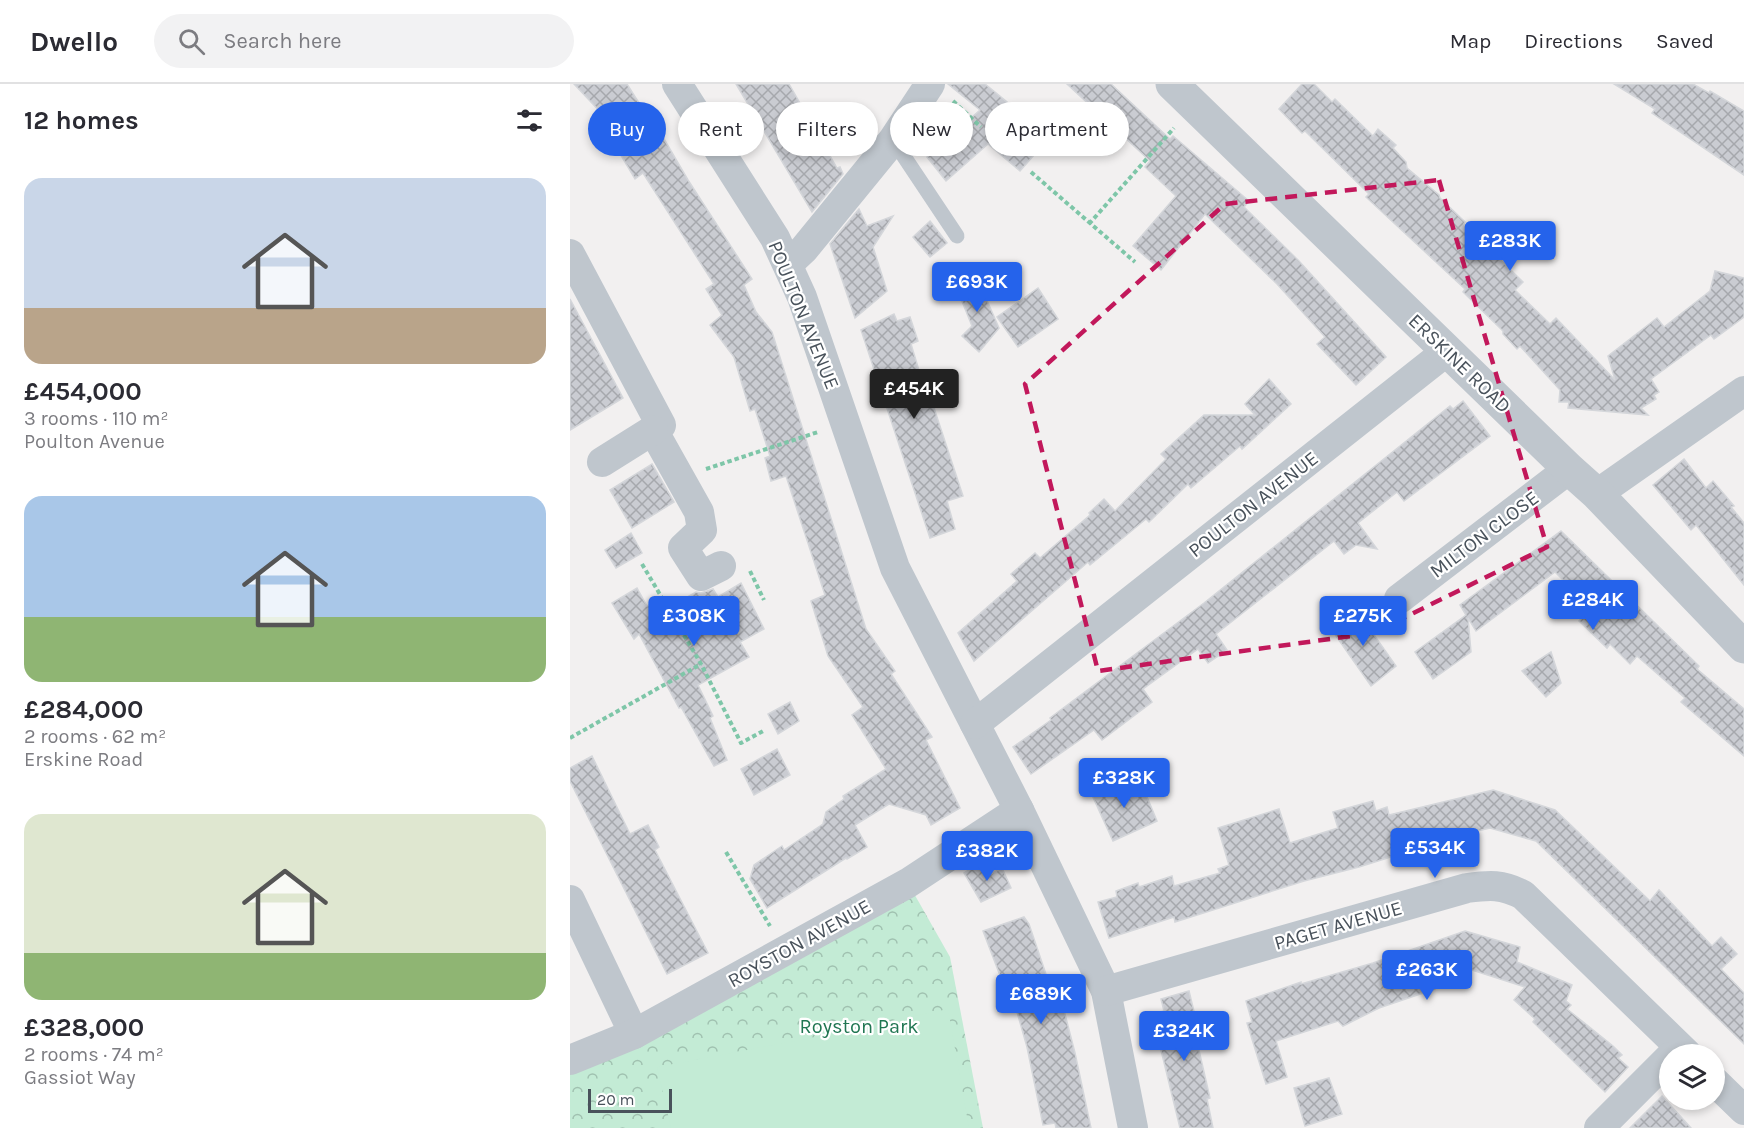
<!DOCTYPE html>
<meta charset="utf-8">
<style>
body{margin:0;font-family:Karla,sans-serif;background:#f2f2f3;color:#2b2b33;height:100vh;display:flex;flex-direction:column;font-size:22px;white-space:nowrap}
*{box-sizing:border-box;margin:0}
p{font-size:20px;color:#7c7c81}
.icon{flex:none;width:33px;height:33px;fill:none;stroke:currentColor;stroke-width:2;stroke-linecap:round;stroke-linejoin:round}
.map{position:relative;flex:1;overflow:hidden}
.side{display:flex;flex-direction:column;background:#fff;width:570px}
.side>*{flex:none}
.banner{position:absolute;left:18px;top:18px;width:570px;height:54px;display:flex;gap:12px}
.controls{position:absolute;left:1089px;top:960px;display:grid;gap:12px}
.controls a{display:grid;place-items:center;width:66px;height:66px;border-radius:50%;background:#fff;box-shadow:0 3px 9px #0003;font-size:30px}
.scale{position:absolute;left:18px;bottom:15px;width:84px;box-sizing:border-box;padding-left:6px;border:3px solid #49525b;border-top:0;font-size:16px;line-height:21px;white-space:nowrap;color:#49525b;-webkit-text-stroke:4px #fff;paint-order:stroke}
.price{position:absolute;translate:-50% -51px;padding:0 14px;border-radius:6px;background:#2563eb;color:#fff;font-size:20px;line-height:39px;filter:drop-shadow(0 2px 3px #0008)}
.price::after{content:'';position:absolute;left:50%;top:36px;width:18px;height:14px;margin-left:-9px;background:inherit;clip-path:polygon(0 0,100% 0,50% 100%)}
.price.selected{background:#222;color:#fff}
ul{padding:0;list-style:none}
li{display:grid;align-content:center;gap:12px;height:318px;padding:0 24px}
li span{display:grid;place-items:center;height:186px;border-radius:18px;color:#555}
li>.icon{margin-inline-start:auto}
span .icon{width:108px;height:108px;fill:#fffc;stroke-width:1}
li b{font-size:26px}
h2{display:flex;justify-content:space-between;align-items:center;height:72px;padding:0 24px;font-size:26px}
.chip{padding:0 21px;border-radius:27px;background:#fff;box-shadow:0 3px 9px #0003;font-size:21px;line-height:54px}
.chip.selected{background:#2563eb;color:#fff}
header{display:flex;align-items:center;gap:36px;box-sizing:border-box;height:84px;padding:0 30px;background:#fff;border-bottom:2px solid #e1e1e2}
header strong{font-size:28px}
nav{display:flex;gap:33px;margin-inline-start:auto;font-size:21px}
.search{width:420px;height:54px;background:#f2f2f3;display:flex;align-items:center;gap:15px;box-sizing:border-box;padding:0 21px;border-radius:33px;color:#7c7c81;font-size:22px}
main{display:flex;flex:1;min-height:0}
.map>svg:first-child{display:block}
.forest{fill:url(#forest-crowns)}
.garden{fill:#c3ebd5}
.building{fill:url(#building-cross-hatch);stroke:#d4d6da;stroke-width:1.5}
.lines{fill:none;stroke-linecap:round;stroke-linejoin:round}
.path{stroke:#7ec6a8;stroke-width:4;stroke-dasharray:4.5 3;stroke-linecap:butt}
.service{stroke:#bfc6cd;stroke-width:15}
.minor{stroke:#bfc6cd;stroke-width:30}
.tertiary{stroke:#bfc6cd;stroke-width:33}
.marked{fill:none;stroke:#c2185b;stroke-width:4.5;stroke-dasharray:12 8;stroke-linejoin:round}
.labels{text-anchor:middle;stroke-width:4.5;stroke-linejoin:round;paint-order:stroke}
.street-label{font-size:20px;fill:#49525b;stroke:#fff}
.park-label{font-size:20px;fill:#207652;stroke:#fff}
</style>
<header>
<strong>Dwello</strong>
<div class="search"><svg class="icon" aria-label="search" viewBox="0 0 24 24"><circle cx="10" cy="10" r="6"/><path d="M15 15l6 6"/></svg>Search here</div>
<nav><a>Map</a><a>Directions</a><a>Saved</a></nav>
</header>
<main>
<section class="side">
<h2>12 homes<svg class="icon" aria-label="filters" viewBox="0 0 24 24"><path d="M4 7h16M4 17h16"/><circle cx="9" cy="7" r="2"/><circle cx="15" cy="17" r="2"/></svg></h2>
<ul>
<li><span style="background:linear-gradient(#c9d6e8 70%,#b9a48a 0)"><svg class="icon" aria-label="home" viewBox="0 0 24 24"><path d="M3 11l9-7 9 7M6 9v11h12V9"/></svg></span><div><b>£454,000</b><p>3 rooms · 110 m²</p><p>Poulton Avenue</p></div></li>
<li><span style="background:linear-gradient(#a9c7e8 65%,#8fb573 0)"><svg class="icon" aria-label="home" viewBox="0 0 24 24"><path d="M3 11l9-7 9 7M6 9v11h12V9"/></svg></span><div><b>£284,000</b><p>2 rooms · 62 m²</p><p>Erskine Road</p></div></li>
<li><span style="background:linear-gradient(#dfe7d0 75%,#8fb573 0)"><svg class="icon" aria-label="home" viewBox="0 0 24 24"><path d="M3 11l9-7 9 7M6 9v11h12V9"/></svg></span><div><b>£328,000</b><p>2 rooms · 74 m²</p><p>Gassiot Way</p></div></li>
</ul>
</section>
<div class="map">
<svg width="1174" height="1044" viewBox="0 0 1174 1044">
<defs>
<pattern id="forest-crowns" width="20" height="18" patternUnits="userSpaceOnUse" patternTransform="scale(1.5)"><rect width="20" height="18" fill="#c3ebd5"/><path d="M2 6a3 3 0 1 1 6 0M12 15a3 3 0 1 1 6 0" fill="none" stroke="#a0c1b0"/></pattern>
<pattern id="building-cross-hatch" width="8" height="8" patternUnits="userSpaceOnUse" patternTransform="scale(1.5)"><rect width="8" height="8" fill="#caccd2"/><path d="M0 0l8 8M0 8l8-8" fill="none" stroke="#a6a8ad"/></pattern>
</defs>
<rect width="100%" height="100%" fill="#f2f0f0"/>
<!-- forest -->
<polygon class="forest" points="338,799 380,873 413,1044 0,1044 0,976"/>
<!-- garden -->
<polygon class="garden" points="378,925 399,1044 101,1044 87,983 235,955"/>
<!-- building -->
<g class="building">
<polygon points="4,0 57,0 88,49 90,48 118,96 182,195 174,201 186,228 202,248 296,545 325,587 321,590 362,653 356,656 390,724 361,741 356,731 319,720 285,741 297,763 277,775 276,774 197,824 180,795 184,781 212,762 214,766 253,740 256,728 274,715 273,712 316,685 282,631 293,623 258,572 241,517 255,511 216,392 201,397 195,374 200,372 185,325 180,327 164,273 140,241 152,231 136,205 144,200 73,89 65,95 31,38 36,34"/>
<polygon points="166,0 219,0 267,84 270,83 273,90 242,128"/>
<polygon points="378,0 415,0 437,18 425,34 464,71 450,87 418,60 376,97 357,73 410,26"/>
<polygon points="497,0 541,0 600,55 603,52 679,117 674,123 729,177 816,273 786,301 747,260 755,253 707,200 635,130 591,186 563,162 606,112 575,83 580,77"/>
<polygon points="732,0 744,0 762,18 765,15 803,52 808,45 826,61 823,64 836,78 837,84 869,111 870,114 895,138 894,140 953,198 945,206 980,240 986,234 1045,296 1038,272 1087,234 1094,243 1140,207 1145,187 1174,194 1174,233 1144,255 1141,251 1081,295 1089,308 1084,311 1086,315 1071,324 1078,331 998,324 999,318 989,318 990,306 950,262 947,265 933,250 933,247 893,208 895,205 796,113 799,110 735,47 732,49 709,25"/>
<polygon points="1044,0 1123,0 1139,9 1140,7 1174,27 1174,91 1082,29 1085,25"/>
<polygon points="289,125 297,142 323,132 303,163 317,207 285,234 260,160"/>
<polygon points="360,137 377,159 360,173 343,153"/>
<polygon points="406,191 429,244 409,268 392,252 402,242 385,200"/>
<polygon points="468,204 488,235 448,263 427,233"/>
<polygon points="0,215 53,314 0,346"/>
<polygon points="324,230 327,237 340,233 348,257 341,260 354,303 362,300 368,322 364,324 393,412 377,417 385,445 360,454 291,246"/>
<polygon points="699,295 721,320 672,365 670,362 621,404 618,400 579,438 576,435 520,481 518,478 404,577 388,549 447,497 441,490 465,469 470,474 520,431 519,429 534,415 545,427 596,375 591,370 634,331 685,331 675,320"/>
<polygon points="893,317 920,352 834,417 827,408 788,439 807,465 786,461 774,470 764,457 646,550 657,566 638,579 628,565 573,605 582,618 532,656 524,646 461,690 443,663 481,636 480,634 634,519 880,322 883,325"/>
<polygon points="1114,375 1136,404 1143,397 1164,422 1161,423 1174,439 1174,501 1126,441 1121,446 1083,401"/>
<polygon points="82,380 104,418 62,444 40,406"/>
<polygon points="991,447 1129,582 1127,585 1174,625 1174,672 1111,618 1115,614 1067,572 1060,580 1040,560 1037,564 1009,537 1021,524 985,488 906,547 898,534 901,568 863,595 845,568 896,531 890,521"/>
<polygon points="61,449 72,469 46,484 35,466"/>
<polygon points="171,499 194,545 170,558 179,573 128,601 143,632 140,634 157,676 144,682 111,623 109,624 69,550 64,555 42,519 67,504 77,522 79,521 86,531 126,508 131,509 143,505 148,513"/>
<polygon points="785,524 826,582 801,602 759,542"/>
<polygon points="981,568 991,599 976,613 952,587"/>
<polygon points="220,618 229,637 208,650 198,630"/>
<polygon points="207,665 220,691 184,711 171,685"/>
<polygon points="22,672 60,750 78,741 89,763 85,766 138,869 97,890 0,697 0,684"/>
<polygon points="556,694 565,711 575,708 587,737 543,757 522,711"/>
<polygon points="923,706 985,726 1080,817 1089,806 1142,862 1151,853 1167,870 1151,885 1174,909 1174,960 966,757 920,744 848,761 849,764 789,783 734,797 605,838 604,833 539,854 528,818 547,813 546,807 568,799 569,803 602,792 604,802 650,789 648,785 659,781 648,744 709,725 720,759 768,744 763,728 803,717 806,727 817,723 819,731"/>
<polygon points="413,777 421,790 432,784 441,804 411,818 394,789"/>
<polygon points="454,833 459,840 481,905 488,903 505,969 521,1044 486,1044 485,1039 473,1041 457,963 439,900 434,902 413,847"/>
<polygon points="895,847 950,863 947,878 1002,901 996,917 1001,921 997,925 1043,962 1052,971 1048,974 1058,983 1035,1008 963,938 965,935 944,916 955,903 902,886 863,899 865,905 809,924 773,942 768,937 706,957 717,993 696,1000 677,939 682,938 676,917 731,898 731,900 803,879"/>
<polygon points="619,907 629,948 625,949 640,1014 637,1015 643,1044 610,1044 589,958 593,958 586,929 594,927 591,915"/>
<polygon points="759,994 772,1030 735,1042 724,1004"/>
<polygon points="1092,1012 1121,1044 1060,1044"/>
</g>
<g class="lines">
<!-- path -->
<g class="path">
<polyline points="383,17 411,43"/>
<polyline points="461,88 565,178"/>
<polyline points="519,140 604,44"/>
<polyline points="136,385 248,348"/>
<polyline points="72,480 131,580 171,659 195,646"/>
<polyline points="180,487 194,516"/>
<polyline points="0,654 131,580"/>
<polyline points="156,768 200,842"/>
</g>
<!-- service -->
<polyline class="service" points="323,56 387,152"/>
<!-- minor -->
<g class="minor">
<polyline points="107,0 205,154 232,213 325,484 449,726 536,907 563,1044"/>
<polyline points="0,170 91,341 83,346 129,428 132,446 113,464 131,492 151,482"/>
<polyline points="218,180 234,165 323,56 360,0"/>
<polyline points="32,378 83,346"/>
<polyline points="1027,410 1174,307"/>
<polyline points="829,515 999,385"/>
<polyline points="405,640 877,267"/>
<polyline points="0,816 64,950"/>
<path d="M 536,907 L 897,804 C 920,801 932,800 953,811 L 1117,970"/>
<polyline points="0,976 64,950 338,799 449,726"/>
<polyline points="1144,997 1174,1026"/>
<polyline points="1029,1044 1100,973"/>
</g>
<!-- tertiary -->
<polyline class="tertiary" points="602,0 999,385 1027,410 1174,563"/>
</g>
<!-- marked area -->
<path class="marked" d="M 869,96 L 977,463 L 803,549 L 528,587 L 455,300 L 655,120 Z"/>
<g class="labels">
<!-- street labels -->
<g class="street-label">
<text transform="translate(234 231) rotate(68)" y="7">POULTON AVENUE</text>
<text transform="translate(890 279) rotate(44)" y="7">ERSKINE ROAD</text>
<text transform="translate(683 420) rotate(-38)" y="7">POULTON AVENUE</text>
<text transform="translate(914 450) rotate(-37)" y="7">MILTON CLOSE</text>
<text transform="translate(768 841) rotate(-16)" y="7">PAGET AVENUE</text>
<text transform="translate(229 859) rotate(-29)" y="7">ROYSTON AVENUE</text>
</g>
<!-- park labels -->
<g class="park-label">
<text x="289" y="949">Royston Park</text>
</g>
</g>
</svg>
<div class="controls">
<a><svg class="icon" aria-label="layers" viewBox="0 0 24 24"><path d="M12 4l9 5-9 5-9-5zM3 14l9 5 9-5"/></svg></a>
</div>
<div class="scale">20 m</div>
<b class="price" style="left:940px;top:188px">£283K</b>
<b class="price" style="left:407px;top:229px">£693K</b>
<b class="price selected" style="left:344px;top:336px">£454K</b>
<b class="price" style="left:1023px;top:547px">£284K</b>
<b class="price" style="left:124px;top:563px">£308K</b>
<b class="price" style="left:793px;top:563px">£275K</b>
<b class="price" style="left:554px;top:725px">£328K</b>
<b class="price" style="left:865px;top:795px">£534K</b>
<b class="price" style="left:417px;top:798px">£382K</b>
<b class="price" style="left:857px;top:917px">£263K</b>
<b class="price" style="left:471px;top:941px">£689K</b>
<b class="price" style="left:614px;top:978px">£324K</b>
<div class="banner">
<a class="chip selected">Buy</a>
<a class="chip">Rent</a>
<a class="chip">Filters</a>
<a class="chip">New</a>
<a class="chip">Apartment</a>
</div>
</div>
</main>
